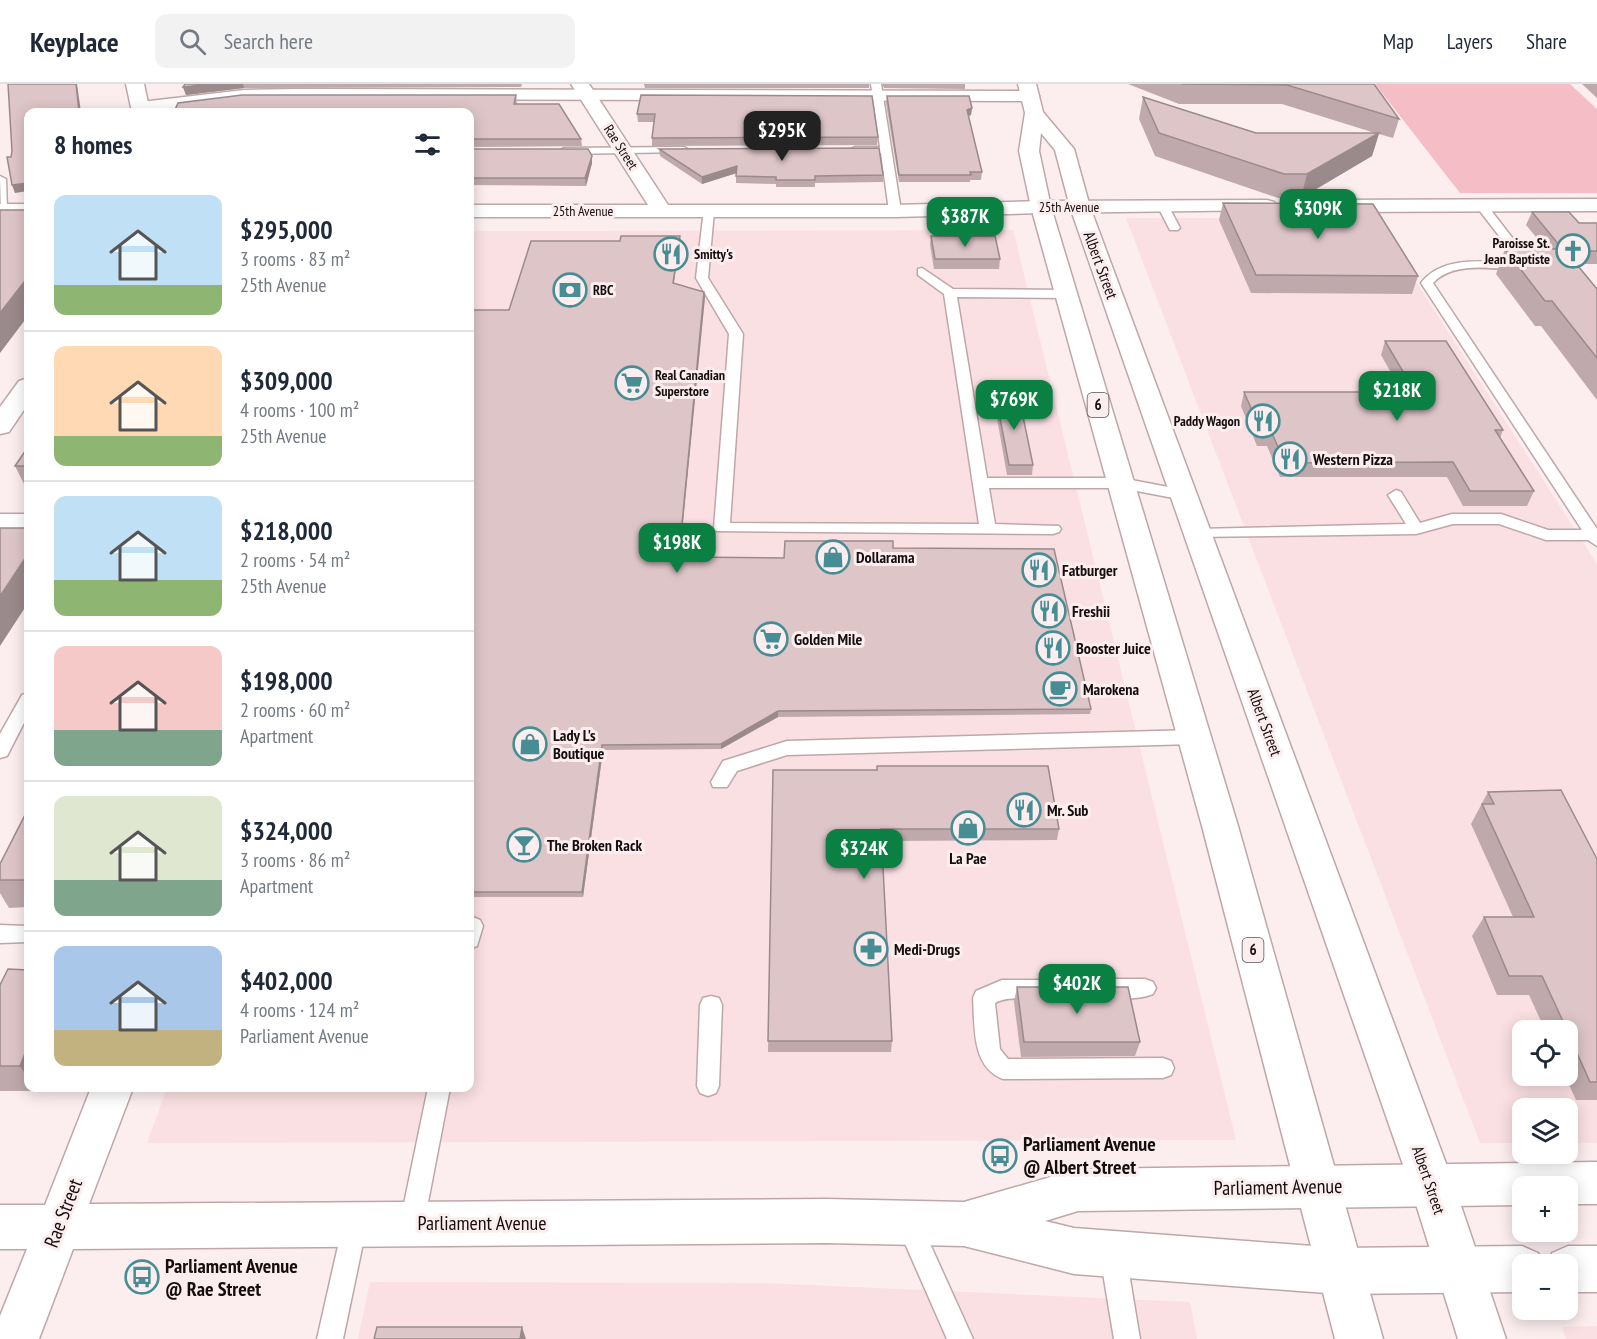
<!DOCTYPE html>
<meta charset="utf-8">
<style>
body{margin:0;font-family:"PT Sans Narrow",sans-serif;background:#f2f2f3;color:#1f2937;height:100vh;display:flex;flex-direction:column;font-size:22px;white-space:nowrap}
*{box-sizing:border-box;margin:0}
p{font-size:20px;color:#747a83}
.icon{flex:none;width:33px;height:33px;fill:none;stroke:currentColor;stroke-width:2;stroke-linecap:round;stroke-linejoin:round}
.map{position:relative;flex:1;overflow:hidden}
.panel{position:absolute;left:24px;top:24px;width:450px;height:984px;display:flex;flex-direction:column;background:#fff;border-radius:12px;box-shadow:0 3px 15px #0003}
.panel>*{flex:none}
.buttons{position:absolute;left:1512px;top:936px;display:grid;gap:12px}
.buttons a{display:grid;place-items:center;width:66px;height:66px;border-radius:12px;background:#fff;box-shadow:0 3px 15px #0003;font-size:30px}
.price{position:absolute;translate:-50% -51px;padding:0 14px;border-radius:12px;background:#0b8043;color:#fff;font-size:20px;line-height:39px;filter:drop-shadow(0 2px 3px #0008)}
.price::after{content:'';position:absolute;left:50%;top:36px;width:18px;height:14px;margin-left:-9px;background:inherit;clip-path:polygon(0 0,100% 0,50% 100%)}
.price.selected{background:#222;color:#fff}
ul{padding:0;list-style:none}
li{display:flex;align-items:center;gap:18px;height:150px;padding:0 30px}
li+li{border-top:2px solid #e0e1e3}
li span{display:grid;place-items:center;flex:none;width:168px;height:120px;border-radius:12px;color:#555}
li>.icon{margin-inline-start:auto}
span .icon{width:72px;height:72px;fill:#fffc;stroke-width:1}
li b{font-size:26px}
h2{display:flex;justify-content:space-between;align-items:center;height:72px;padding:0 30px;font-size:26px}
header{display:flex;align-items:center;gap:36px;box-sizing:border-box;height:84px;padding:0 30px;background:#fff;border-bottom:2px solid #e0e1e3}
header strong{font-size:28px}
nav{display:flex;gap:33px;margin-inline-start:auto;font-size:21px}
.search{width:420px;height:54px;background:#f2f2f3;display:flex;align-items:center;gap:15px;box-sizing:border-box;padding:0 21px;border-radius:12px;color:#747a83;font-size:22px}
.map>svg:first-child{display:block}
.built{fill:#fbe0e3;fill-rule:evenodd}
.green{fill:#f5bec6}
.lines{fill:none;stroke-linecap:round;stroke-linejoin:round}
.lane-casing{stroke:#bea7a9;stroke-width:3}
.street-casing{stroke:#bea7a9;stroke-width:3}
.secondary-casing{stroke:#bea7a9;stroke-width:3}
.primary-casing{stroke:#bea7a9;stroke-width:3}
.lane{fill:#fff;fill-rule:evenodd}
.street{fill:#fff;fill-rule:evenodd}
.secondary{fill:#fff;fill-rule:evenodd}
.primary{fill:#fff;fill-rule:evenodd}
.wall{fill:#bfa9ac}
.shaded-wall{fill:#9b8a8c}
.building{fill:#dec5c8;stroke:#9b8a8c;stroke-width:1.5}
.labels{text-anchor:middle;stroke-width:6;stroke-linejoin:round;paint-order:stroke}
.far-street-label{font-size:14px;fill:#150d0e;stroke:#fcedef}
.far-poi-label{font-size:14px;font-weight:bold;fill:#150d0e;stroke:#fcedef;text-anchor:start}
.shield{fill:#fcedef;stroke:#5a5052;stroke-width:1.5}
.shield-label{font-size:15px;font-weight:bold;fill:#150d0e}
.street-label{font-size:16px;fill:#150d0e;stroke:#fcedef}
.poi-label{font-size:16px;font-weight:bold;fill:#150d0e;stroke:#fcedef;text-anchor:start}
.near-poi-label{font-size:20px;font-weight:bold;fill:#150d0e;stroke:#fcedef;text-anchor:start}
.near-street-label{font-size:20px;fill:#150d0e;stroke:#fcedef}
</style>
<header>
<strong>Keyplace</strong>
<div class="search"><svg class="icon" aria-label="search" viewBox="0 0 24 24"><circle cx="10" cy="10" r="6"/><path d="M15 15l6 6"/></svg>Search here</div>
<nav><a>Map</a><a>Layers</a><a>Share</a></nav>
</header>
<div class="map">
<svg width="1597" height="1255" viewBox="0 0 1597 1255">
<rect width="100%" height="100%" fill="#fcedef"/>
<!-- built -->
<g class="built">
<path d="M 1126,134 L 1375,134 L 1597,480 L 1597,1059 L 1568,1059 L 1568,1024 L 1522,1024 L 1522,1059 L 1480,1059 ZM 1522,946 L 1568,946 L 1568,992 L 1522,992 Z"/>
<polygon points="1013,146 1236,1056 147,1059 167,1004 470,1004 470,157 473,147"/>
<polygon points="370,1198 765,1199 1190,1218 1197,1255 358,1255"/>
<polygon points="1597,1242 1597,1255 1566,1255 1562,1243"/>
</g>
<!-- green -->
<polygon class="green" points="1375,0 1570,0 1597,25 1597,109 1460,109"/>
<g class="lines">
<defs>
<g id="lane">
<polygon points="871,0 881,0 901,127 895,130 889,127 881,69 855,69 850,66 855,63 880,63"/>
<polygon points="684,63 689,66 688,68 564,70 559,67 564,64"/>
<polygon points="0,92 6,95 7,126 1,129"/>
<path d="M 1482,119 L 1486,120 L 1535,183 L 1529,187 C 1500,186 1455,175 1433,199 L 1597,445 L 1597,462 L 1588,456 L 1546,456 L 1499,440 L 1453,440 L 1416,450 L 1192,453 L 1190,450 L 1198,445 L 1406,440 L 1388,411 L 1396,406 L 1401,408 L 1420,439 L 1452,430 L 1501,430 L 1548,446 L 1582,446 L 1421,199 C 1443,170 1488,178 1520,179 L 1476,122 Z"/>
<polygon points="1160,121 1168,121 1180,144 1178,146 1170,146 1158,123"/>
<polygon points="704,125 714,127 708,194 743,250 730,439 979,440 944,210 918,191 918,185 922,184 953,205 1066,206 1072,210 1066,214 957,213 987,394 1121,394 1184,406 1192,411 1184,416 1121,404 989,404 995,440 1059,442 1061,445 1059,448 1053,450 716,447 714,444 729,250 696,194"/>
<polygon points="28,609 28,631 7,672 0,674 0,650 22,611"/>
<polygon points="1195,646 1201,648 1204,653 1201,658 1195,660 787,671 737,687 727,703 713,703 711,698 723,677 787,657"/>
<polygon points="473,833 480,836 483,842 477,862 470,865 470,835"/>
<polygon points="0,841 28,842 28,858 0,859"/>
<path d="M 1105,895 L 1145,895 L 1153,898 L 1156,904 L 1153,910 C 1138,916 1112,916 1097,910 L 1094,904 L 1097,898 Z"/>
<path d="M 1002,896 L 1041,896 L 1049,898 L 1052,905 L 1049,912 C 1031,918 1012,910 995,919 L 1000,965 L 1008,975 L 1163,974 L 1171,977 L 1174,984 L 1171,991 L 1163,994 L 1003,995 C 971,983 975,942 973,914 L 976,907 Z"/>
<polygon points="711,912 719,914 722,921 719,1002 716,1009 708,1012 700,1009 697,1002 700,921 703,914"/>
<polygon points="428,1004 450,1004 424,1139 421,1147 412,1151 403,1147 400,1139"/>
<polygon points="908,1127 917,1131 973,1255 947,1255 896,1139 899,1131"/>
<polygon points="355,1128 364,1132 367,1140 343,1255 317,1255 343,1140 346,1132"/>
<polygon points="1113,1159 1122,1162 1126,1171 1140,1255 1114,1255 1100,1171 1104,1162"/>
</g>
<g id="street">
<polygon points="298,5 1030,7 1039,12 1030,17 298,15 244,16 149,28 134,28 132,24 141,18 244,6"/>
<polygon points="1597,115 1597,127 1331,128 1324,126 1321,122 1324,118 1331,116"/>
<polygon points="1267,116 1274,118 1277,122 1274,126 1041,129 1034,127 1031,123 1034,119 1041,117"/>
<polygon points="28,294 28,320 9,348 0,350 0,323 19,297"/>
<rect x="0" y="430" width="28" height="18"/>
</g>
<g id="secondary">
<polygon points="126,0 144,0 150,28 132,28"/>
<polygon points="571,0 589,0 668,121 895,121 1041,117 1048,119 1051,123 1048,127 1041,129 895,133 470,133 470,121 648,121"/>
<rect x="0" y="120" width="28" height="12"/>
<polygon points="91,1004 133,1004 89,1120 826,1115 964,1118 1078,1085 1597,1078 1597,1120 1568,1120 1568,1102 1522,1102 1522,1121 1078,1127 1045,1137 1074,1144 1339,1164 1522,1162 1538,1169 1543,1180 1522,1180 1522,1208 1339,1210 1074,1190 964,1162 826,1159 73,1165 39,1255 0,1255 0,1232 27,1165 0,1165 0,1121 45,1121"/>
<polygon points="1568,1162 1597,1162 1597,1208 1568,1208 1568,1180 1547,1180 1552,1169"/>
</g>
<polygon id="primary" points="1018,0 1036,0 1043,28 1074,65 1090,123 1454,1101 1506,1255 1458,1255 1410,1101 1070,123 1055,66 1041,49 1039,67 1051,123 1238,742 1383,1255 1335,1255 1202,742 1031,123 1019,67 1025,29"/>
</defs>
<!-- lane casing -->
<use href="#lane" class="lane-casing"/>
<!-- street casing -->
<use href="#street" class="street-casing"/>
<!-- secondary casing -->
<use href="#secondary" class="secondary-casing"/>
<!-- primary casing -->
<use href="#primary" class="primary-casing"/>
<!-- lane -->
<use href="#lane" class="lane"/>
<!-- street -->
<use href="#street" class="street"/>
<!-- secondary -->
<use href="#secondary" class="secondary"/>
<!-- primary -->
<use href="#primary" class="primary"/>
</g>
<!-- wall -->
<g class="wall">
<polygon points="185,0 522,0 521,3 244,4 186,11 183,3"/>
<polygon points="644,0 869,0 869,4 645,4"/>
<polygon points="882,0 965,0 965,5 884,4"/>
<polygon points="1128,0 1374,0 1399,35 1393,54 1379,50 1372,72 1301,114 1278,114 1155,72 1139,35 1143,13 1256,49 1375,49 1282,20 1179,20"/>
<polygon points="1582,0 1597,0 1597,14"/>
<polygon points="516,11 517,20 581,55 582,62 470,63 470,65 592,72 592,79 586,102 470,101 470,28"/>
<polygon points="641,11 878,53 877,61 652,62 652,54 654,38 638,38 637,30"/>
<polygon points="887,12 972,24 971,31 968,32 982,88 981,96 970,96 970,98 899,98 886,19"/>
<polygon points="659,65 883,91 883,98 815,99 815,103 776,103 776,100 736,99 736,89 702,100 660,72"/>
<polygon points="1223,119 1418,192 1412,210 1251,209 1219,136"/>
<polygon points="1532,128 1579,139 1597,139 1597,180 1576,180 1597,205 1597,316 1541,242 1535,242 1496,190 1505,165 1546,165 1526,141"/>
<polygon points="680,152 680,157 674,199 704,208 705,213 681,461 690,466 690,473 784,474 893,464 1091,625 1090,630 778,633 721,665 603,666 583,813 470,813 470,231 509,226 620,157"/>
<polygon points="931,152 1000,175 999,185 934,185 930,161"/>
<polygon points="1385,257 1503,346 1500,354 1534,407 1527,422 1463,422 1447,393 1280,393 1267,362 1257,362 1241,322 1244,308 1402,308 1381,271"/>
<polygon points="996,313 1033,381 1032,391 1007,391 995,323"/>
<polygon points="28,363 28,406 27,406 15,382"/>
<polygon points="773,686 1059,745 1057,756 881,757 892,957 891,968 768,968"/>
<polygon points="1488,708 1597,775 1597,1016 1576,1016 1565,992 1568,992 1568,946 1545,946 1529,911 1497,911 1472,852 1484,833 1513,833 1471,740"/>
<polygon points="28,725 28,823 9,824 0,809 0,780"/>
<polygon points="28,886 28,1004 41,1004 39,1007 0,1007 0,901"/>
<polygon points="1017,903 1140,958 1135,972 1021,973 1014,918"/>
</g>
<!-- shaded-wall -->
<g class="shaded-wall">
<polygon points="76,0 77,0 81,28 79,28"/>
<polygon points="211,0 243,0 244,4 186,11 183,3"/>
<polygon points="972,24 971,31 966,33 967,26"/>
<polygon points="1379,49 1372,72 1301,114 1307,90"/>
<polygon points="592,72 592,79 586,102 585,94"/>
<polygon points="737,82 737,89 702,100 702,93"/>
<polygon points="28,99 28,107 15,109 12,101"/>
<polygon points="680,152 680,157 673,203 673,199"/>
<polygon points="28,193 28,232 0,269 0,229"/>
<polygon points="704,208 705,213 680,466 680,461"/>
<polygon points="28,470 28,519 0,562 0,512"/>
<polygon points="778,627 778,633 721,665 721,660"/>
<polygon points="602,661 603,666 583,813 582,808"/>
<polygon points="28,962 28,994 20,982"/>
<polygon points="522,1243 526,1255 520,1255"/>
</g>
<!-- building -->
<g class="building">
<polygon points="8,0 76,0 79,28 28,28 28,99 12,101 7,73 11,73 12,67"/>
<polygon points="185,0 211,0 183,3"/>
<polygon points="1181,0 1374,0 1399,35 1287,1"/>
<polygon points="242,11 516,11 514,20 559,20 581,55 470,55 470,28 174,28 178,19"/>
<polygon points="641,11 872,12 878,53 652,54 655,30 637,30"/>
<polygon points="887,12 969,12 972,24 967,26 982,88 970,88 971,91 899,91"/>
<polygon points="1143,13 1256,49 1379,49 1307,90 1284,90 1159,49"/>
<polygon points="879,64 883,91 815,92 815,96 776,96 776,93 736,92 737,82 702,93 659,65"/>
<polygon points="470,65 588,65 592,72 585,94 470,94"/>
<polygon points="1223,119 1373,120 1418,192 1256,191"/>
<polygon points="0,126 28,126 28,193 0,229"/>
<polygon points="1532,128 1569,128 1579,139 1597,139 1597,167 1564,167"/>
<polygon points="621,152 680,152 673,199 704,208 680,461 690,461 689,473 784,474 785,457 893,457 893,464 1054,465 1091,625 778,627 721,660 602,661 582,808 470,808 470,231 471,226 509,226 531,157 620,157"/>
<polygon points="931,152 995,152 1000,175 935,175"/>
<polygon points="1505,165 1564,165 1597,205 1597,274 1552,217 1545,217"/>
<polygon points="1385,257 1446,257 1503,346 1495,346 1534,407 1470,407 1453,378 1285,379 1271,347 1261,347 1244,308 1415,308"/>
<polygon points="996,313 1019,313 1033,381 1009,381"/>
<polygon points="28,363 28,382 15,382"/>
<polygon points="0,444 28,444 28,470 0,512"/>
<polygon points="877,682 1048,682 1059,745 881,745 892,957 768,957 773,686 877,686"/>
<polygon points="1561,706 1597,775 1597,998 1590,998 1568,949 1568,946 1567,946 1542,892 1509,892 1484,833 1534,833 1482,720 1494,720 1488,708"/>
<polygon points="28,725 28,796 0,796 0,780"/>
<polygon points="8,885 28,886 28,962 20,982 0,982 0,901"/>
<polygon points="1017,903 1128,903 1140,958 1024,958"/>
<polygon points="377,1243 522,1243 520,1255 374,1255"/>
</g>
<!-- icons -->
<defs>
<symbol id="church-ring" viewBox="-11 -11 22 22"><circle r="9.5" fill="#fcedef" stroke="#468d94" stroke-width="1.5"/><path d="M-1.2-6h2.4v3.5h3.3v2.4h-3.3V6h-2.4V-.1h-3.3v-2.4h3.3Z" fill="#468d94"/></symbol>
<symbol id="restaurant-ring" viewBox="-11 -11 22 22"><circle r="9.5" fill="#fcedef" stroke="#468d94" stroke-width="1.5"/><path d="M-5-6h1v4h1v-4h1v4h1v-4h1v5L-1.5 .5V6h-2V.5L-5-1ZM5-6V6H3V1.5H1.5Q1.5-4 5-6Z" fill="#468d94"/></symbol>
<symbol id="bank-ring" viewBox="-11 -11 22 22"><circle r="9.5" fill="#fcedef" stroke="#468d94" stroke-width="1.5"/><path d="M-6-4H6V4H-6ZM0-2.3a2.3 2.3 0 1 0 0 4.6a2.3 2.3 0 1 0 0-4.6Z" fill="#468d94"/></symbol>
<symbol id="supermarket-ring" viewBox="-11 -11 22 22"><circle r="9.5" fill="#fcedef" stroke="#468d94" stroke-width="1.5"/><path d="M-6-5.5h2.5l.6 2H6L4.5 2H-2.5L-4.4-4H-6ZM-1.5 3.2a1.3 1.3 0 1 0 .1 0ZM3 3.2a1.3 1.3 0 1 0 .1 0Z" fill="#468d94"/></symbol>
<symbol id="shop-ring" viewBox="-11 -11 22 22"><circle r="9.5" fill="#fcedef" stroke="#468d94" stroke-width="1.5"/><path d="M-5-2.5h2.3a2.7 3.5 0 0 1 5.4 0H5L5.5 6h-11ZM-1.5-2.5h3a1.5 2.3 0 0 0-3 0Z" fill="#468d94"/></symbol>
<symbol id="cafe-ring" viewBox="-11 -11 22 22"><circle r="9.5" fill="#fcedef" stroke="#468d94" stroke-width="1.5"/><path d="M-5.5-4.5H6V0H3Q3 3.5 0 3.5H-2.5Q-5.5 3.5-5.5 0ZM3-3.2v2h1.7v-2ZM-6 4.5H4V6H-6Z" fill="#468d94"/></symbol>
<symbol id="bar-ring" viewBox="-11 -11 22 22"><circle r="9.5" fill="#fcedef" stroke="#468d94" stroke-width="1.5"/><path d="M-6-5H6L.8 .8V4.5H3.5V6h-7V4.5H-.8V.8Z" fill="#468d94"/></symbol>
<symbol id="pharmacy-ring" viewBox="-11 -11 22 22"><circle r="9.5" fill="#fcedef" stroke="#468d94" stroke-width="1.5"/><path d="M-2-6h4v4h4v4h-4v4h-4v-4h-4v-4h4Z" fill="#468d94"/></symbol>
<symbol id="bus-ring" viewBox="-11 -11 22 22"><circle r="9.5" fill="#fcedef" stroke="#468d94" stroke-width="1.5"/><path d="M-5-6H5V4H4V6H2V4H-2V6H-4V4H-5ZM-3.5-4V0h7V-4ZM-3.5 1.2v1.5H-2V1.2ZM2 1.2v1.5H3.5V1.2Z" fill="#468d94"/></symbol>
</defs>
<g fill-rule="evenodd">
<use href="#church-ring" x="1554" y="148" width="38" height="38"/>
<use href="#restaurant-ring" x="652" y="151" width="38" height="38"/>
<use href="#bank-ring" x="551" y="187" width="38" height="38"/>
<use href="#supermarket-ring" x="613" y="280" width="38" height="38"/>
<use href="#restaurant-ring" x="1244" y="318" width="38" height="38"/>
<use href="#restaurant-ring" x="1271" y="356" width="38" height="38"/>
<use href="#shop-ring" x="814" y="454" width="38" height="38"/>
<use href="#restaurant-ring" x="1020" y="467" width="38" height="38"/>
<use href="#restaurant-ring" x="1030" y="508" width="38" height="38"/>
<use href="#supermarket-ring" x="752" y="536" width="38" height="38"/>
<use href="#restaurant-ring" x="1034" y="545" width="38" height="38"/>
<use href="#cafe-ring" x="1041" y="586" width="38" height="38"/>
<use href="#shop-ring" x="511" y="641" width="38" height="38"/>
<use href="#restaurant-ring" x="1005" y="707" width="38" height="38"/>
<use href="#shop-ring" x="949" y="725" width="38" height="38"/>
<use href="#bar-ring" x="505" y="742" width="38" height="38"/>
<use href="#pharmacy-ring" x="852" y="846" width="38" height="38"/>
<use href="#bus-ring" x="981" y="1053" width="38" height="38"/>
<use href="#bus-ring" x="123" y="1174" width="38" height="38"/>
</g>
<g class="labels">
<!-- far-street labels -->
<g class="far-street-label">
<text transform="translate(621 63) rotate(57)" y="5">Rae Street</text>
<text x="1069" y="128">25th Avenue</text>
<text x="583" y="132">25th Avenue</text>
</g>
<!-- far-poi labels -->
<g class="far-poi-label">
<text x="1550" y="164" text-anchor="end">Paroisse St.<tspan x="1550" dy="16">Jean Baptiste</tspan></text>
<text x="694" y="175">Smitty's</text>
<text x="593" y="211">RBC</text>
<text x="655" y="296">Real Canadian<tspan x="655" dy="16">Superstore</tspan></text>
<text x="1240" y="342" text-anchor="end">Paddy Wagon</text>
</g>
<!-- shield labels -->
<g class="shield">
<rect x="1087.5" y="309" width="21" height="24" rx="4.5"/>
<rect x="1242.5" y="854" width="21" height="24" rx="4.5"/>
</g>
<g class="shield-label">
<text x="1098" y="326">6</text>
<text x="1253" y="871">6</text>
</g>
<!-- street labels -->
<g class="street-label">
<text transform="translate(1101 181) rotate(70)" y="6">Albert Street</text>
<text transform="translate(1265 638) rotate(70)" y="6">Albert Street</text>
<text transform="translate(1429 1096) rotate(71)" y="6">Albert Street</text>
</g>
<!-- poi labels -->
<g class="poi-label">
<text x="1313" y="381">Western Pizza</text>
<text x="856" y="479">Dollarama</text>
<text x="1062" y="492">Fatburger</text>
<text x="1072" y="533">Freshii</text>
<text x="794" y="561">Golden Mile</text>
<text x="1076" y="570">Booster Juice</text>
<text x="1083" y="611">Marokena</text>
<text x="553" y="657">Lady L's<tspan x="553" dy="18">Boutique</tspan></text>
<text x="1047" y="732">Mr. Sub</text>
<text x="547" y="767">The Broken Rack</text>
<text x="968" y="780" text-anchor="middle">La Pae</text>
<text x="894" y="871">Medi-Drugs</text>
</g>
<!-- near-poi labels -->
<g class="near-poi-label">
<text x="1023" y="1067">Parliament Avenue<tspan x="1023" dy="23">@ Albert Street</tspan></text>
<text x="165" y="1189">Parliament Avenue<tspan x="165" dy="23">@ Rae Street</tspan></text>
</g>
<!-- near-street labels -->
<g class="near-street-label">
<text transform="translate(1278 1103) rotate(-1)" y="7">Parliament Avenue</text>
<text transform="translate(63 1129) rotate(-69)" y="7">Rae Street</text>
<text x="482" y="1146">Parliament Avenue</text>
</g>
</g>
</svg>
<div class="buttons">
<a><svg class="icon" aria-label="locate" viewBox="0 0 24 24"><circle cx="12" cy="12" r="6"/><path d="M12 2v4M12 18v4M2 12h4M18 12h4"/></svg></a>
<a><svg class="icon" aria-label="layers" viewBox="0 0 24 24"><path d="M12 4l9 5-9 5-9-5zM3 14l9 5 9-5"/></svg></a>
<a>+</a>
<a>−</a>
</div>
<b class="price selected" style="left:782px;top:78px">$295K</b>
<b class="price" style="left:1318px;top:156px">$309K</b>
<b class="price" style="left:965px;top:164px">$387K</b>
<b class="price" style="left:1397px;top:338px">$218K</b>
<b class="price" style="left:1014px;top:347px">$769K</b>
<b class="price" style="left:677px;top:490px">$198K</b>
<b class="price" style="left:864px;top:796px">$324K</b>
<b class="price" style="left:1077px;top:931px">$402K</b>
<section class="panel">
<h2>8 homes<svg class="icon" aria-label="filters" viewBox="0 0 24 24"><path d="M4 7h16M4 17h16"/><circle cx="9" cy="7" r="2"/><circle cx="15" cy="17" r="2"/></svg></h2>
<ul>
<li><span style="background:linear-gradient(#bfe0f5 75%,#8fb573 0)"><svg class="icon" aria-label="home" viewBox="0 0 24 24"><path d="M3 11l9-7 9 7M6 9v11h12V9"/></svg></span><div><b>$295,000</b><p>3 rooms · 83 m²</p><p>25th Avenue</p></div></li>
<li><span style="background:linear-gradient(#ffd9b3 75%,#8fb573 0)"><svg class="icon" aria-label="home" viewBox="0 0 24 24"><path d="M3 11l9-7 9 7M6 9v11h12V9"/></svg></span><div><b>$309,000</b><p>4 rooms · 100 m²</p><p>25th Avenue</p></div></li>
<li><span style="background:linear-gradient(#bfe0f5 70%,#8fb573 0)"><svg class="icon" aria-label="home" viewBox="0 0 24 24"><path d="M3 11l9-7 9 7M6 9v11h12V9"/></svg></span><div><b>$218,000</b><p>2 rooms · 54 m²</p><p>25th Avenue</p></div></li>
<li><span style="background:linear-gradient(#f6c9c9 70%,#7fa58c 0)"><svg class="icon" aria-label="home" viewBox="0 0 24 24"><path d="M3 11l9-7 9 7M6 9v11h12V9"/></svg></span><div><b>$198,000</b><p>2 rooms · 60 m²</p><p>Apartment</p></div></li>
<li><span style="background:linear-gradient(#dfe7d0 70%,#7fa58c 0)"><svg class="icon" aria-label="home" viewBox="0 0 24 24"><path d="M3 11l9-7 9 7M6 9v11h12V9"/></svg></span><div><b>$324,000</b><p>3 rooms · 86 m²</p><p>Apartment</p></div></li>
<li><span style="background:linear-gradient(#a9c7e8 70%,#c2b280 0)"><svg class="icon" aria-label="home" viewBox="0 0 24 24"><path d="M3 11l9-7 9 7M6 9v11h12V9"/></svg></span><div><b>$402,000</b><p>4 rooms · 124 m²</p><p>Parliament Avenue</p></div></li>
</ul>
</section>
</div>
